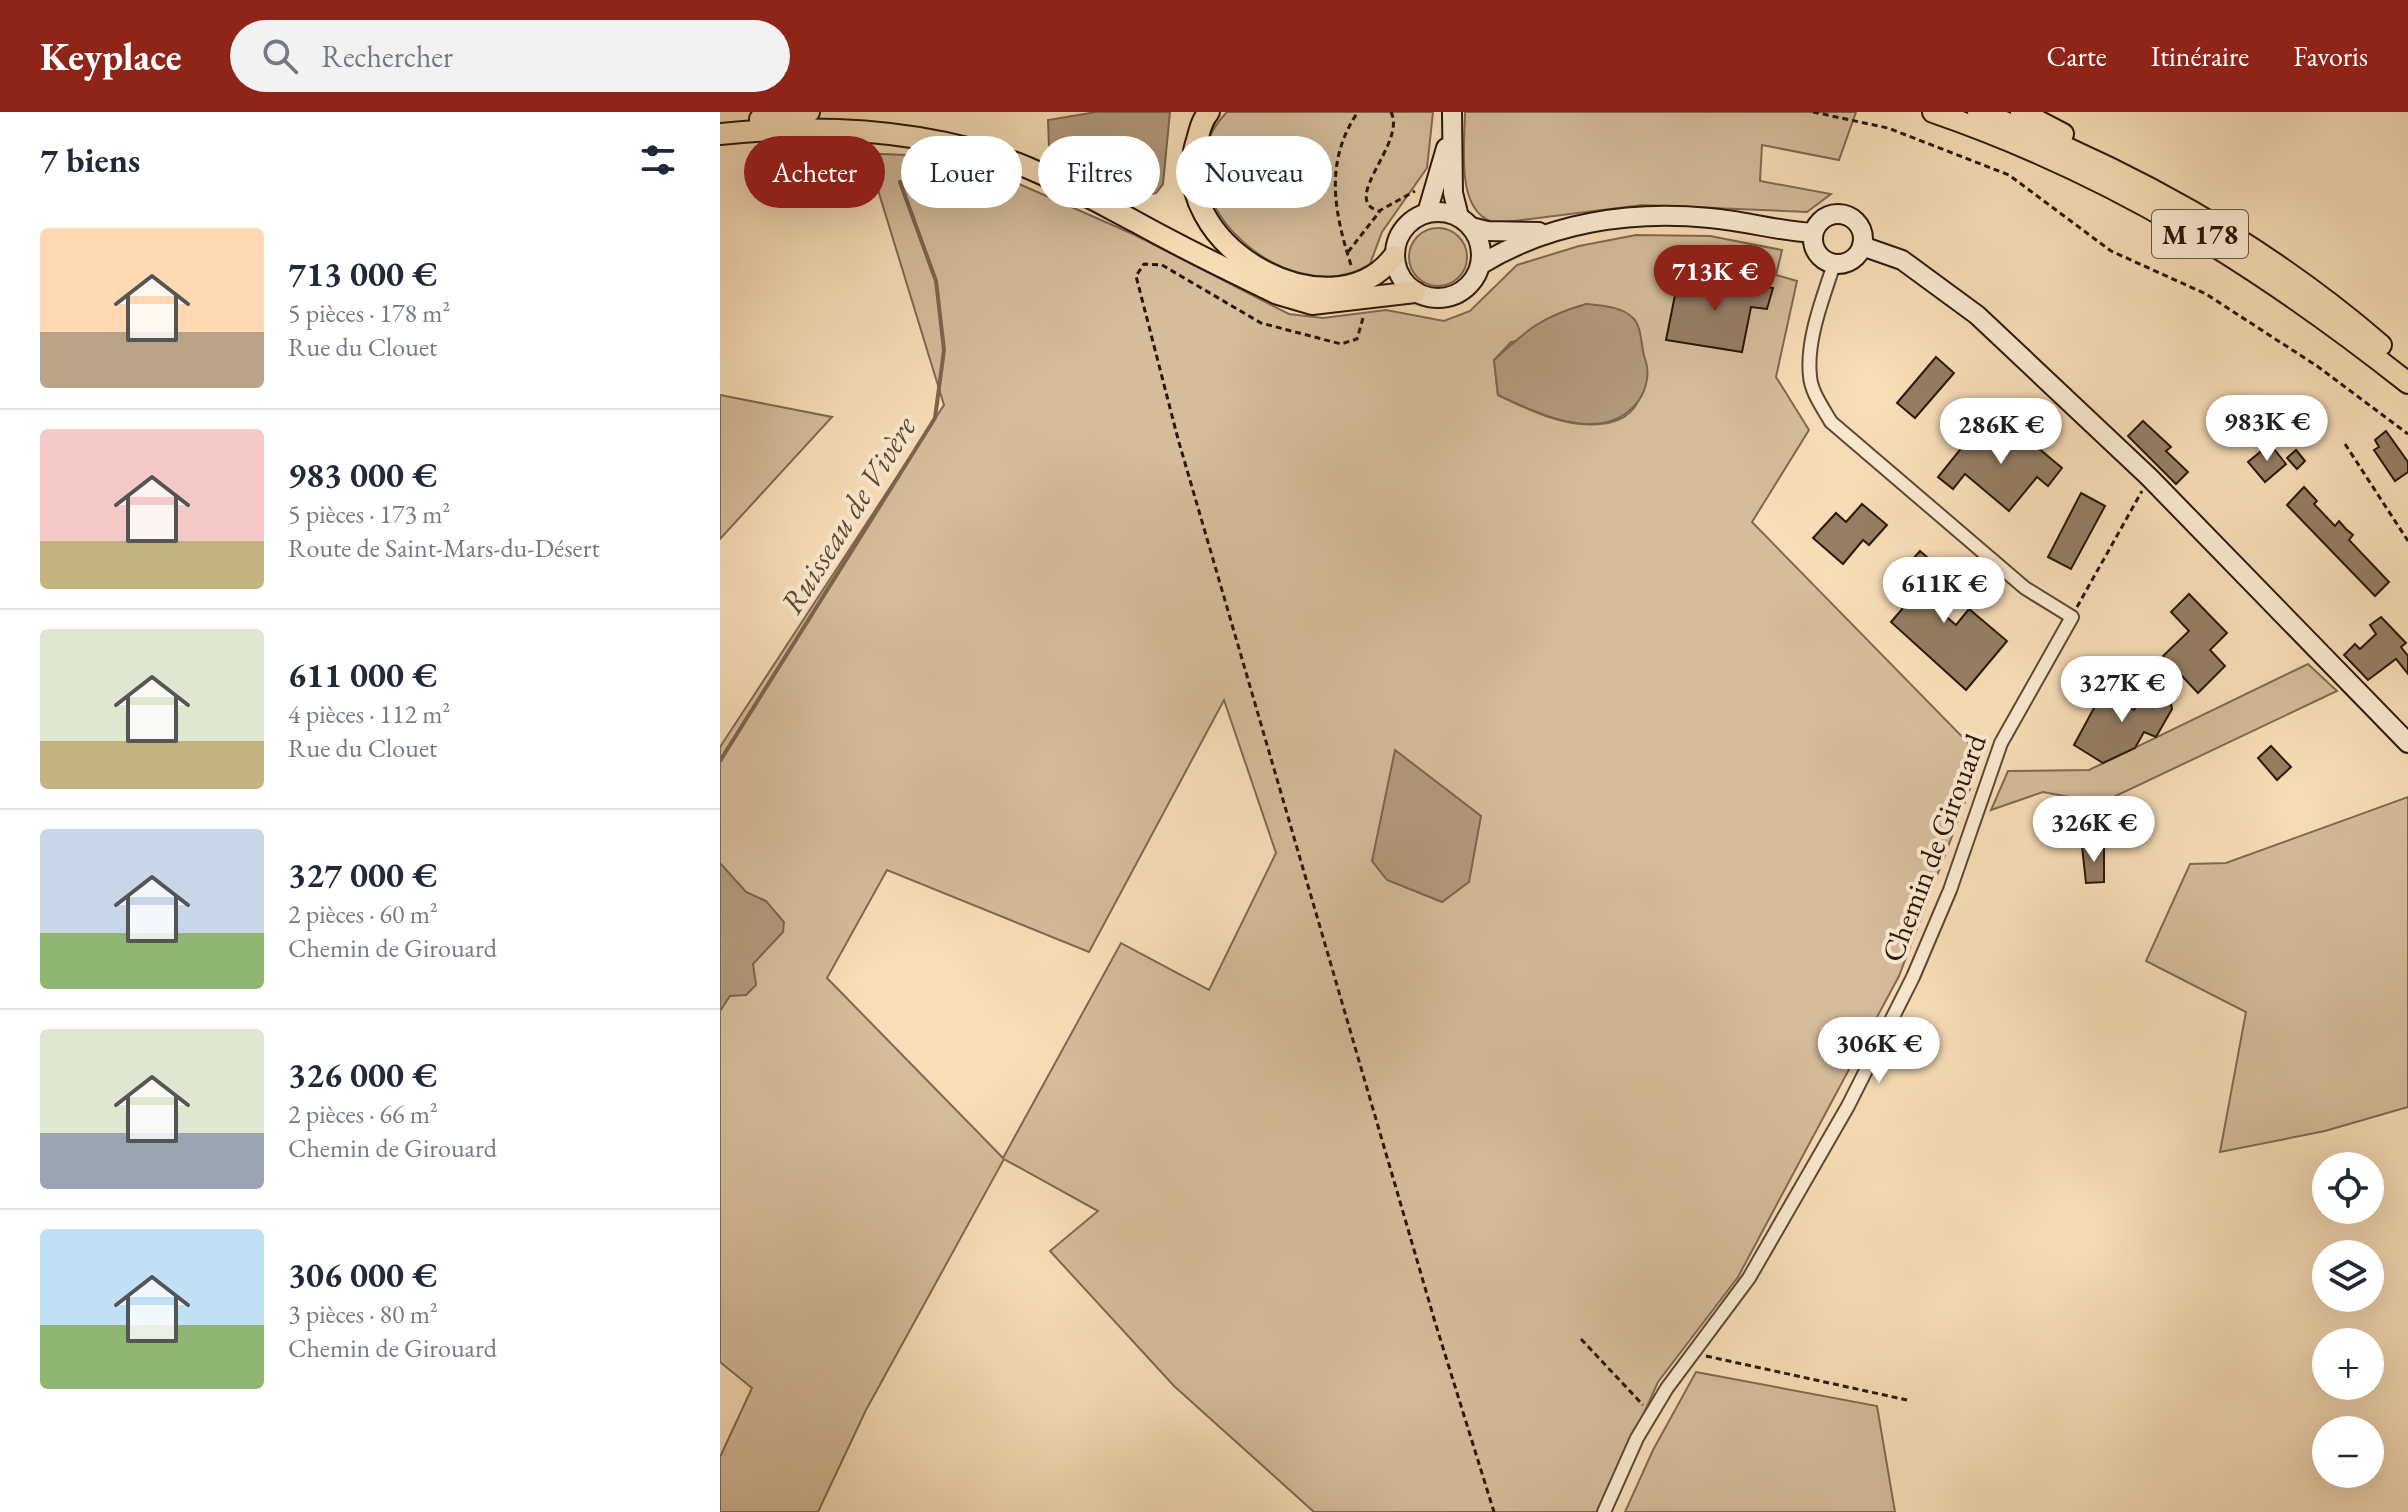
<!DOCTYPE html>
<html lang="fr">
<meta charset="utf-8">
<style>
body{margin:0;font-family:"EB Garamond",serif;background:#f2f2f3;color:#1f2937;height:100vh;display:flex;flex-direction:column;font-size:30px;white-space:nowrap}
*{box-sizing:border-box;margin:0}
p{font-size:26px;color:#747a83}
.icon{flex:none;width:44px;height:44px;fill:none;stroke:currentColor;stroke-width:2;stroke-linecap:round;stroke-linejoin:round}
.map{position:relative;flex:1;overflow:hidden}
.side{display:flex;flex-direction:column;background:#fff;width:720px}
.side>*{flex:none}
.top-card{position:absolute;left:24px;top:24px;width:760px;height:72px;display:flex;gap:16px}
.controls{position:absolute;left:1592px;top:1040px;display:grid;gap:16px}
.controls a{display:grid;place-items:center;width:72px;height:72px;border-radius:50%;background:#fff;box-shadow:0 8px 32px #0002;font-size:40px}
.price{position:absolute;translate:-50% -68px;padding:0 18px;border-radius:28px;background:#fff;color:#222;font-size:26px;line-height:52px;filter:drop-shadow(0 2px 4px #0008)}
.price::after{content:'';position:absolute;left:50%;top:48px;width:24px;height:18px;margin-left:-12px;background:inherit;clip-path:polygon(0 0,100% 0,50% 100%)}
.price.active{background:#8f2418;color:#fff}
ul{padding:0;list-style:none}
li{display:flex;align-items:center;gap:24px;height:200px;padding:0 40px}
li+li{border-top:2px solid #e0e1e3}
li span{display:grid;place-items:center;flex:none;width:224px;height:160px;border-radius:8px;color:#555}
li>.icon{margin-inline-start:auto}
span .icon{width:96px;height:96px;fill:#fffc;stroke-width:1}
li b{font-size:34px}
h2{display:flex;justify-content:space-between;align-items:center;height:96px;padding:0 40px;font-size:34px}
.chip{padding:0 28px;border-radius:36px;background:#fff;box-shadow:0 8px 32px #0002;font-size:28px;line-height:72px}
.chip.active{background:#8f2418;color:#fff}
header{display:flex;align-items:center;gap:48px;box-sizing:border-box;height:112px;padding:0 40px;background:#8f2418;color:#fff}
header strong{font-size:38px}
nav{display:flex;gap:44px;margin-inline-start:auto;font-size:28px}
.search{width:560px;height:72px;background:#f2f2f3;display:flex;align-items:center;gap:20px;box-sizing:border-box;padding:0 28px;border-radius:44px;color:#747a83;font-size:30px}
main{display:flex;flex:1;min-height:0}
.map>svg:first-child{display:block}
.green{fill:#d5bc9a;stroke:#806951;stroke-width:2;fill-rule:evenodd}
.water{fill:#b29a7c;stroke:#7c654e;stroke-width:2}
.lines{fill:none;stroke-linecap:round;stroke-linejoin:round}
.stream{stroke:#7c654e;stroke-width:4}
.building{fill:#957e64;stroke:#2a1608;stroke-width:2}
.minor-casing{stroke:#5e4834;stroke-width:16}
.secondary-casing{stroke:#2a1608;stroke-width:22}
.primary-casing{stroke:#2a1608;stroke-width:24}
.path{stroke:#2a1608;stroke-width:3;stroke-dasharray:6 4;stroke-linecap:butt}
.minor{stroke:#faead1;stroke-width:12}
.secondary{stroke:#faead1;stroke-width:18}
.primary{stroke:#f8deb8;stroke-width:20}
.labels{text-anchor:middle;stroke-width:8;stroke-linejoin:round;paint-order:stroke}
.shield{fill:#faead1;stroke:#685644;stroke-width:2}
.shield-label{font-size:28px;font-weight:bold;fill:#2a1608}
.street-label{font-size:30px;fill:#2a1608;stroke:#faead1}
.water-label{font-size:32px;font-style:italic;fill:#604b36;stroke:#faead1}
</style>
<header>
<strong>Keyplace</strong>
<div class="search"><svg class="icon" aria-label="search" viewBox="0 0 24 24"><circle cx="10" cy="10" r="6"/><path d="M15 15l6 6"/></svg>Rechercher</div>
<nav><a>Carte</a><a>Itinéraire</a><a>Favoris</a></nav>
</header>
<main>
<section class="side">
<h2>7 biens<svg class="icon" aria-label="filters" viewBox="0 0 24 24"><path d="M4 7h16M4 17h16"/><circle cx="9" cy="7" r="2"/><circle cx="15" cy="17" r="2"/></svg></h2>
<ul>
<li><span style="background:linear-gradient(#ffd9b3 65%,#b9a48a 0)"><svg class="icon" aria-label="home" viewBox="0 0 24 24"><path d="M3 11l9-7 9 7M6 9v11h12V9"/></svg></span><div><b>713 000 €</b><p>5 pièces · 178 m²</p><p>Rue du Clouet</p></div></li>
<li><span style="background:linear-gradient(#f6c9c9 70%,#c2b280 0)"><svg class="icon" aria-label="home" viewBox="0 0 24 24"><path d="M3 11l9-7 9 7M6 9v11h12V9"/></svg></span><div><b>983 000 €</b><p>5 pièces · 173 m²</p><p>Route de Saint-Mars-du-Désert</p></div></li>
<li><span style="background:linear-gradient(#dfe7d0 70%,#c2b280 0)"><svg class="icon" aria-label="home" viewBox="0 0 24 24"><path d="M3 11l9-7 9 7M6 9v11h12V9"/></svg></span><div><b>611 000 €</b><p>4 pièces · 112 m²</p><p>Rue du Clouet</p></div></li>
<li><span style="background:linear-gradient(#c9d6e8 65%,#8fb573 0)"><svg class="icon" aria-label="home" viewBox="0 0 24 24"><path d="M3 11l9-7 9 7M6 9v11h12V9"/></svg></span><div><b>327 000 €</b><p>2 pièces · 60 m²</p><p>Chemin de Girouard</p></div></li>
<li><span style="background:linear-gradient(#dfe7d0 65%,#9aa5b1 0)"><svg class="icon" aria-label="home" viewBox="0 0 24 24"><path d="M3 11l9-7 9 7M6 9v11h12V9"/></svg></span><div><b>326 000 €</b><p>2 pièces · 66 m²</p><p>Chemin de Girouard</p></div></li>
<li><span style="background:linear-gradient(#bfe0f5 60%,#8fb573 0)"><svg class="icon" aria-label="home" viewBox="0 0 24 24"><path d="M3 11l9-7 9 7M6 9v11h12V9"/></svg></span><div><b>306 000 €</b><p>3 pièces · 80 m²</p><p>Chemin de Girouard</p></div></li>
</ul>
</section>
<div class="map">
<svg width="1688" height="1400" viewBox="0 0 1688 1400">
<rect width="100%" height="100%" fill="#f8deb8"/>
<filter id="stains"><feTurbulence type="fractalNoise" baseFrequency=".0025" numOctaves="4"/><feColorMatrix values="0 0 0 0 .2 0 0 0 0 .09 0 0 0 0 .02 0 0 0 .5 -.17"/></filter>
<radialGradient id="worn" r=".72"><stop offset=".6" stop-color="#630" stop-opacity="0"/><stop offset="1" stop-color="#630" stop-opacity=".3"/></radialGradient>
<!-- green -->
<g class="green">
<path d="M 507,0 L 713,0 L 707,56 L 662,120 L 650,152 C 568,204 429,80 507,0 Z"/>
<path d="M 745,0 L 1136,0 L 1119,48 L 1042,33 L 1040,69 L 1111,82 L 1087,100 L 922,93 L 777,111 C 734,103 745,33 745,0 Z"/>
<path d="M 109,40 L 238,45 L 415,123 L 569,202 L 603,206 L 666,198 L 724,209 L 750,199 L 797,153 L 859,134 L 916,123 L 990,124 L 1062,138 L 1056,163 L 1077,169 L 1056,265 L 1089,318 L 1032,410 L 1262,645 L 1179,864 L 1018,1165 L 938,1270 L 879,1400 L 594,1400 L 454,1274 L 330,1139 L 378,1099 L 284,1047 L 146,1298 L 98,1400 L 0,1400 L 0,1345 L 32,1276 L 0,1250 L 0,635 L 224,293 L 158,78 L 109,60 ZM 914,207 C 929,243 936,308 880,312 C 844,316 809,298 778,283 L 774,248 L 791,230 ZM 504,588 L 556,741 L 489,878 L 401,831 L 283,1046 L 107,866 L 167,758 L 369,840 Z"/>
<circle cx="718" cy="145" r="29"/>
<polygon points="0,283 112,305 0,427"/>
<polygon points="1588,552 1617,579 1381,691 1323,680 1271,698 1288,659 1369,658"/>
<polygon points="1688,685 1688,995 1605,1019 1500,1040 1526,900 1426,849 1470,752 1506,751"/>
<polygon points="976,1260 1157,1294 1175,1400 905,1400 933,1338"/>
</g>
<!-- water -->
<g class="water">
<polygon points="376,0 450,0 443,72 436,81 425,83 329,35 328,8"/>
<path d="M 866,192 C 882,194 901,194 913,206 C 923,216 920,234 925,247 C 930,260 927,276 919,288 C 885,335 819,302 778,283 L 774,248 C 808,217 821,205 866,192 Z"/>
<polygon points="675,638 761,704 749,770 722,790 667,768 652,749"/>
<polygon points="0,751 26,780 46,789 64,810 63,820 33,852 36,873 26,883 10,884 0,899"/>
</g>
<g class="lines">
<!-- stream -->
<polyline class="stream" points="0,649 215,306 224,238 216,169 180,70"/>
</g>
<!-- building -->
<g class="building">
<polygon points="996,166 1053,176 1047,197 1031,195 1022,240 946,228 958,168 995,171"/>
<polygon points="1216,245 1234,261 1195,306 1177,291"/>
<polygon points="1423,309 1451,335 1446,339 1468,360 1456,372 1408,324"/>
<polygon points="1260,313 1286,335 1299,320 1342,356 1328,374 1317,365 1289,399 1245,362 1233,377 1218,365"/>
<polygon points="1666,319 1688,350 1688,360 1675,369 1654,338 1659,335 1655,328"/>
<polygon points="1550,332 1566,352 1545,370 1528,350"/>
<polygon points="1576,338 1585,349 1577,357 1567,346"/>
<polygon points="1584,375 1597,389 1594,392 1615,414 1619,409 1626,417 1633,423 1629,428 1669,470 1655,484 1567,393"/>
<polygon points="1361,381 1385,394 1351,457 1328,445"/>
<polygon points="1142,392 1167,413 1149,433 1143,428 1123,452 1093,426 1116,401 1126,410"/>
<polygon points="1200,439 1237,471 1216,496 1236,513 1249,497 1287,529 1246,578 1171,510 1195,482 1176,466"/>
<polygon points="1469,482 1507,521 1490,538 1505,554 1478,581 1443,544 1469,519 1451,500"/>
<polygon points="1661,505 1686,531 1681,535 1688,544 1688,562 1676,547 1648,568 1624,543 1635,532 1640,537 1656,522 1650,513"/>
<polygon points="1387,572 1396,588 1414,598 1428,574 1450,586 1452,597 1436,625 1424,620 1415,636 1383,651 1354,633"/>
<polygon points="1551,634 1571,655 1557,668 1538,646"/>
<polygon points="1362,734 1384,734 1384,770 1366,771"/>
</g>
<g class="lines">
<defs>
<path id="minor" d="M 884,1400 L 917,1326 L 947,1276 L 1029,1166 L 1128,994 L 1193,865 L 1230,778 L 1281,631 L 1352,505 L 1305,476 L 1111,310 C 1103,296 1091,280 1090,264 C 1086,228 1103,186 1114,152"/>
<g id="secondary">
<polyline points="732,0 733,81 739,105"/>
<circle cx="718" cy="143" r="43"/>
<polyline points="707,101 726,36"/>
<circle cx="1118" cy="127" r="25"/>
<polyline points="751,115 767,119 819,120"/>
<polyline points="1142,134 1182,148 1257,203 1429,365 1688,631"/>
<path d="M 760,153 C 828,111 910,98 990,106 C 1025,109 1058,119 1093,121"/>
</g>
<g id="primary">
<path d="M 489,0 C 482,8 480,17 477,28 C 442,133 612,227 674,144"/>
<path d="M 1213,0 C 1393,62 1540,154 1688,271"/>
<path d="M 1258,0 C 1403,53 1544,132 1661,233"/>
<polyline points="1301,0 1343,22"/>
<polyline points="40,7 89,0"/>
<path d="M 0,22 C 100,12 207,17 301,53 C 341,69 378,90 416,110 C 463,136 510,159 558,182 L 592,192 L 695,180"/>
</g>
</defs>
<!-- minor casing -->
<use href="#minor" class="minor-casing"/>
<!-- secondary casing -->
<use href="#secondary" class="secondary-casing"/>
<!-- primary casing -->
<use href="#primary" class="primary-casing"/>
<!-- path -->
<g class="path">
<path d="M 671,0 C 687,31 619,88 659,99 L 695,79"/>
<polyline points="1093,0 1168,16 1289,63 1391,139 1486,182 1597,254 1688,322"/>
<polyline points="628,140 660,99"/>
<path d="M 631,153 C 614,100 604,49 638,0"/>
<polyline points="643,206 637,227 621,232 541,211 442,153 424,152 416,164 458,327 715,1210 774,1400"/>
<polyline points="1625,332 1688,429"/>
<polyline points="1357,495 1422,379"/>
<polyline points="861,1227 923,1293"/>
<polyline points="986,1244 1187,1288"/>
</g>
<!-- minor -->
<use href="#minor" class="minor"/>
<!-- secondary -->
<use href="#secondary" class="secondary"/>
<!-- primary -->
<use href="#primary" class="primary"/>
</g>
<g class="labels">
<!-- shield labels -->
<rect class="shield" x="1432" y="98" width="96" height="48" rx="6"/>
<g class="shield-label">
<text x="1480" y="132">M 178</text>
</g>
<!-- street labels -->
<g class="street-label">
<text transform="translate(1214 736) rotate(-69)" y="10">Chemin de Girouard</text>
</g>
<!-- water labels -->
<g class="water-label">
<text transform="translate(128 403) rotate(-58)" y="11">Ruisseau de Vivère</text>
</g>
</g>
<rect width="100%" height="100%" filter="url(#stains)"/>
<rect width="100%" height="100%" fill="url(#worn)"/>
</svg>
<div class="controls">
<a><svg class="icon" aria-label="locate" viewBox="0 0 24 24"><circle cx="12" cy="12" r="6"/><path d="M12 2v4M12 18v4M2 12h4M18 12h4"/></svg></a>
<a><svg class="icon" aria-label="layers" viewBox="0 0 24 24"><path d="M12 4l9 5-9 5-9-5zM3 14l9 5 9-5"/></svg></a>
<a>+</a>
<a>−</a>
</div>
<b class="price active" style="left:995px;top:201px">713K €</b>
<b class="price" style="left:1547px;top:351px">983K €</b>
<b class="price" style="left:1281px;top:354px">286K €</b>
<b class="price" style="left:1224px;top:513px">611K €</b>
<b class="price" style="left:1402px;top:612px">327K €</b>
<b class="price" style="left:1374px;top:752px">326K €</b>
<b class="price" style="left:1159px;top:973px">306K €</b>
<div class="top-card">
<a class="chip active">Acheter</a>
<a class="chip">Louer</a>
<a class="chip">Filtres</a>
<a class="chip">Nouveau</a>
</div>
</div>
</main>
